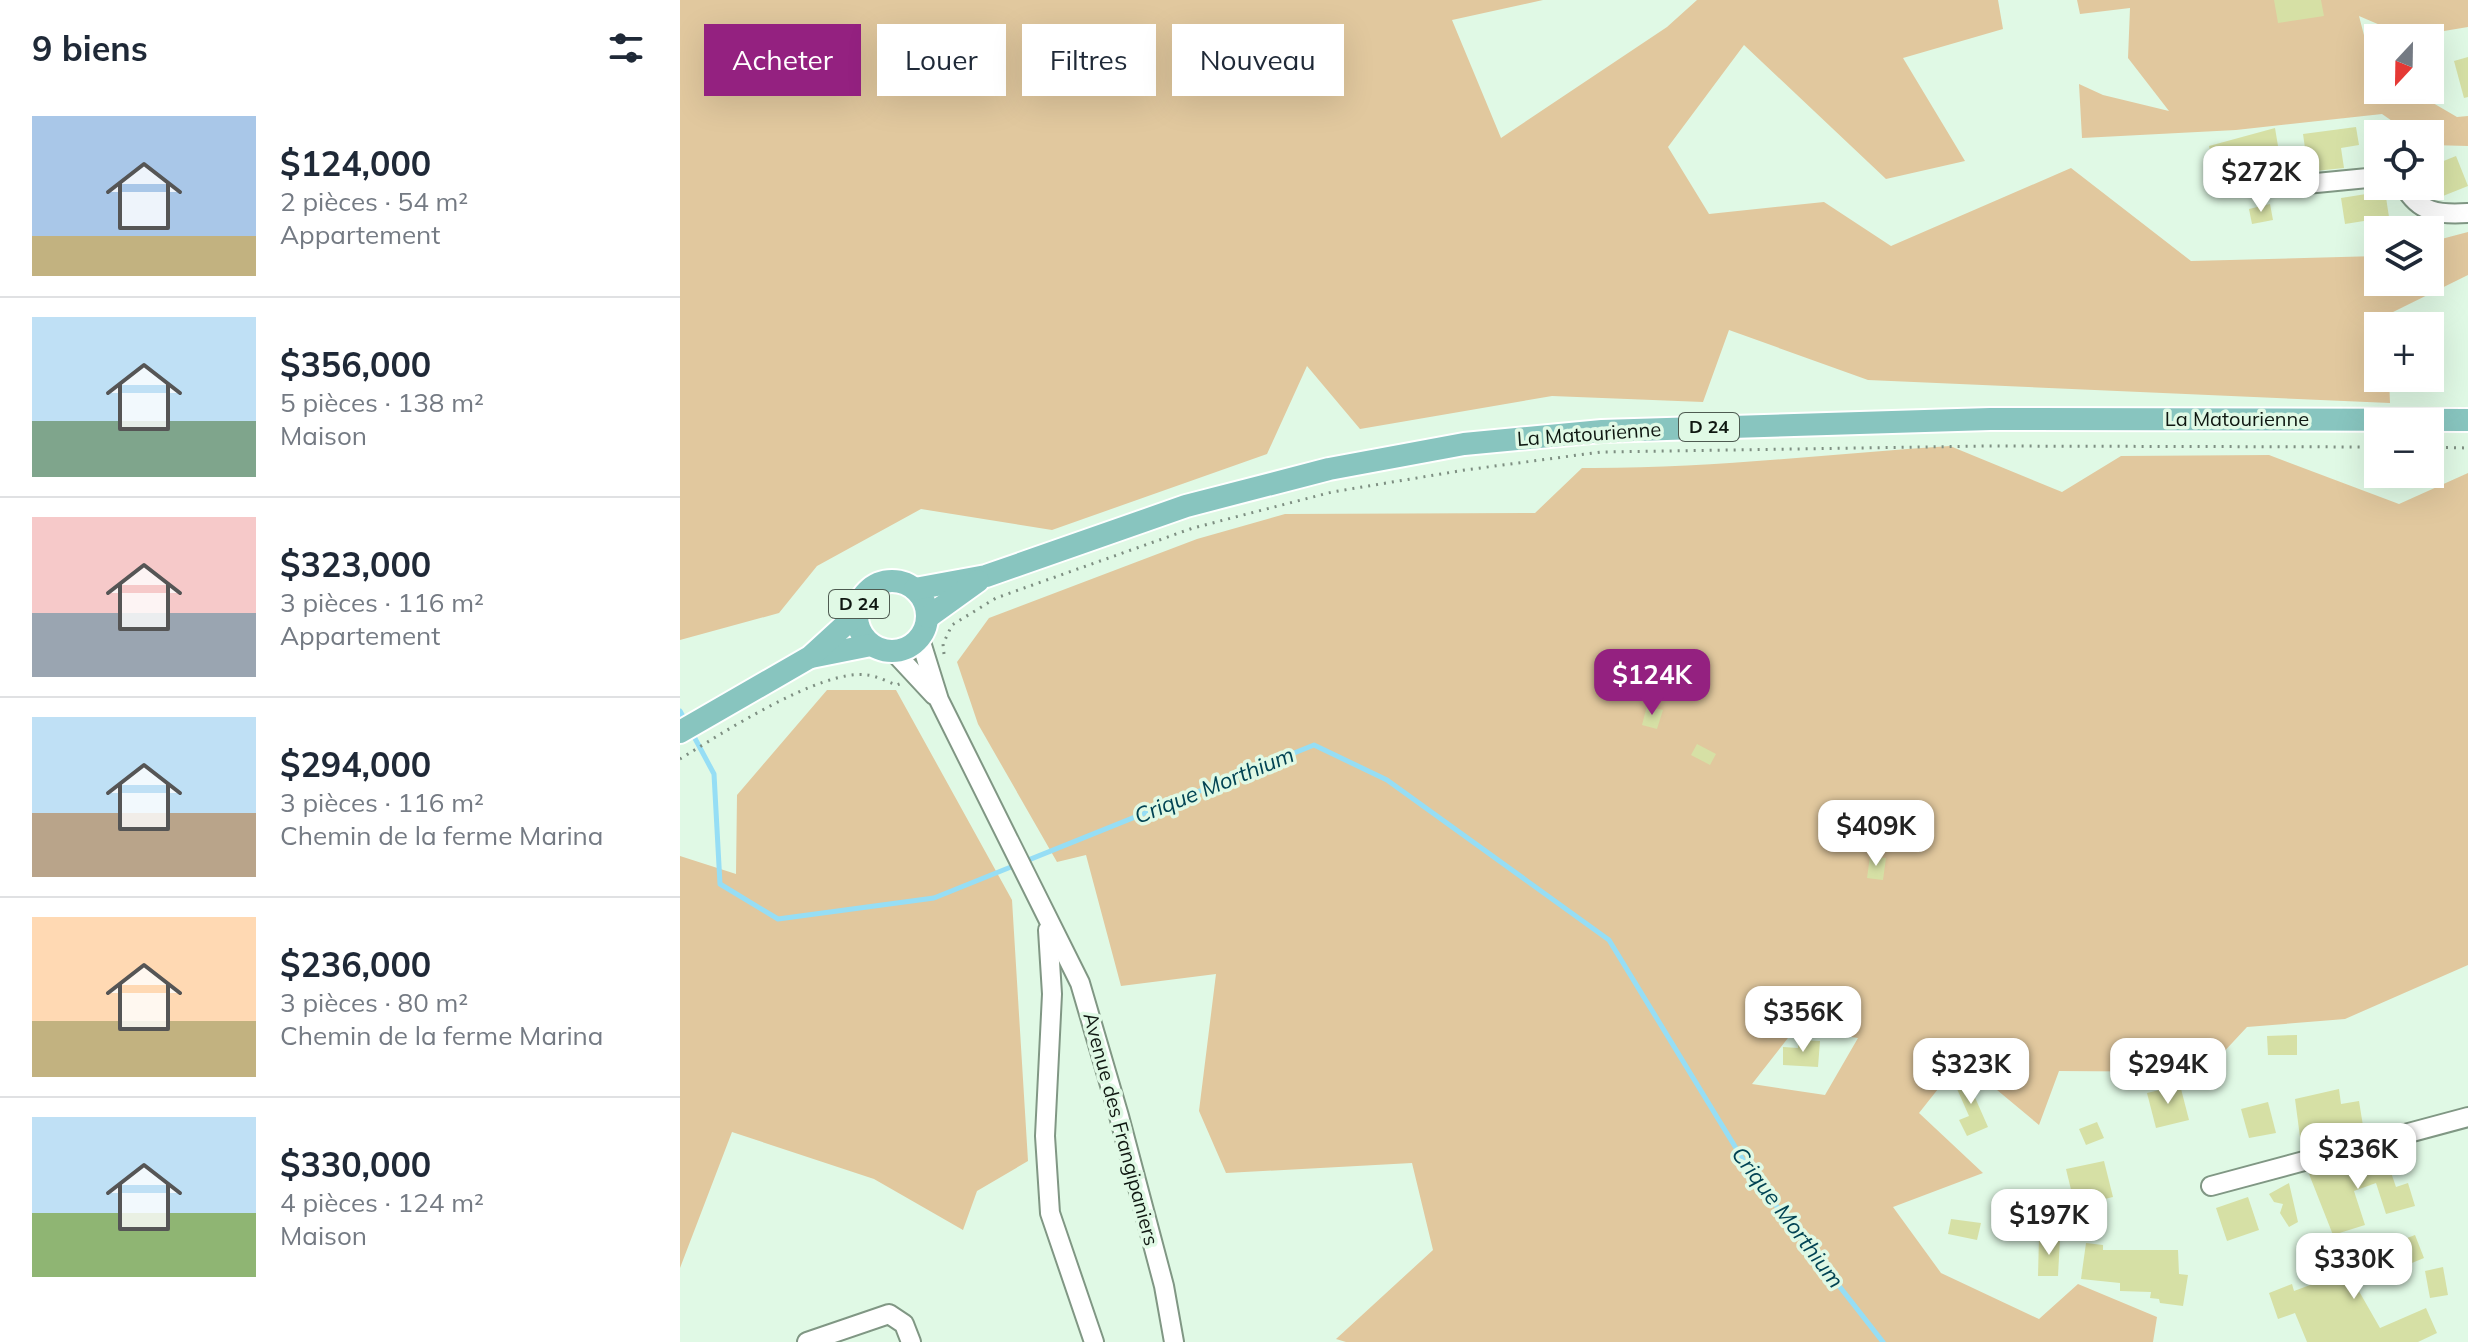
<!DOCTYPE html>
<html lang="fr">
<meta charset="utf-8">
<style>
body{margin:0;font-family:Mulish,sans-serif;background:#f2f2f3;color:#1f2937;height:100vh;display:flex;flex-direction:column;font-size:30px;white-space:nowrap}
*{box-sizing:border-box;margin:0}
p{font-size:26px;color:#747a83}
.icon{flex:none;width:44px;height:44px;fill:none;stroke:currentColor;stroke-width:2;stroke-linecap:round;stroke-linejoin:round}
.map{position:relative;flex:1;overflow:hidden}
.details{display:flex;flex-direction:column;background:#fff;width:680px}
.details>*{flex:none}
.guide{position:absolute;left:24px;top:24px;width:760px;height:72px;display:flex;gap:16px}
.needle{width:52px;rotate:202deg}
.fabs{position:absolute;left:1684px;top:24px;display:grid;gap:16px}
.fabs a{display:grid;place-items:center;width:80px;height:80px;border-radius:0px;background:#fff;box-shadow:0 8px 32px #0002;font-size:40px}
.price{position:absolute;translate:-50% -68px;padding:0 18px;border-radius:16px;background:#fff;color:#222;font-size:26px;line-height:52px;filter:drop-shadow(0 2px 4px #0008)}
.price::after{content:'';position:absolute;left:50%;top:48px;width:24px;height:18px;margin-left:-12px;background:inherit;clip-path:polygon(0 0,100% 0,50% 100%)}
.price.current{background:#942180;color:#fff}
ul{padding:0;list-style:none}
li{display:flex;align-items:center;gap:24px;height:200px;padding:0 32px}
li+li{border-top:2px solid #e0e1e3}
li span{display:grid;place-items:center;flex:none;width:224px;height:160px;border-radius:0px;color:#555}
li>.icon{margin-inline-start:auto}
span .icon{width:96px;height:96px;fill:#fffc;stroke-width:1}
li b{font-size:34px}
h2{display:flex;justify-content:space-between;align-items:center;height:96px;padding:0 32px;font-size:34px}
.pill{padding:0 28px;border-radius:0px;background:#fff;box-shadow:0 8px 32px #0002;font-size:28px;line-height:72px}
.pill.current{background:#942180;color:#fff}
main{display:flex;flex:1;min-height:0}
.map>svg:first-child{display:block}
.green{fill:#e1c89e;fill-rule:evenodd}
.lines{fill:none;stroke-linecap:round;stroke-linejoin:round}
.stream{stroke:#96def5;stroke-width:5}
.building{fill:#d6e0a5}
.minor-casing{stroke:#809784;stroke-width:22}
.major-casing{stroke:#fff;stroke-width:26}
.path{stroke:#7e8f82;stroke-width:3;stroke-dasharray:2 6;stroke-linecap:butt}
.minor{stroke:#fff;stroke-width:18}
.major{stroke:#88c5bf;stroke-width:22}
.labels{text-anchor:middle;stroke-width:7;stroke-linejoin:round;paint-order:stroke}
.shield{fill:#e0f9e5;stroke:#4e5b51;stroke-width:2}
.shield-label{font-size:18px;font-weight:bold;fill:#0f1711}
.street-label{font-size:20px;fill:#0f1711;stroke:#e0f9e5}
.water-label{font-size:22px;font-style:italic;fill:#004353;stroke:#e0f9e5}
</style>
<main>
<section class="details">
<h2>9 biens<svg class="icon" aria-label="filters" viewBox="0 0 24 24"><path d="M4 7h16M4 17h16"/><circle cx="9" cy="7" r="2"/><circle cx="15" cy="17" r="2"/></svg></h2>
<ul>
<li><span style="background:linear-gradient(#a9c7e8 75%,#c2b280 0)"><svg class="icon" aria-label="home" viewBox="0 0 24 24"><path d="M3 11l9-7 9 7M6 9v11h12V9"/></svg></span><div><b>$124,000</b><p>2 pièces · 54 m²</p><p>Appartement</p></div></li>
<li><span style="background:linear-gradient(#bfe0f5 65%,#7fa58c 0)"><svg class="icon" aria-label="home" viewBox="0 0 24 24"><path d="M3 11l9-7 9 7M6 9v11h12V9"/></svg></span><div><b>$356,000</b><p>5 pièces · 138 m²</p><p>Maison</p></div></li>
<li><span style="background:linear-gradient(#f6c9c9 60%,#9aa5b1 0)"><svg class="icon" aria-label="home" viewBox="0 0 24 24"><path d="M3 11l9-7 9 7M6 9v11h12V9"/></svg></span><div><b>$323,000</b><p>3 pièces · 116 m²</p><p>Appartement</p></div></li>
<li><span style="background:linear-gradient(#bfe0f5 60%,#b9a48a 0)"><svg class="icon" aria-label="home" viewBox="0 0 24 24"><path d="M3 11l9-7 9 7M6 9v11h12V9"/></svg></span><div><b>$294,000</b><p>3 pièces · 116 m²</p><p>Chemin de la ferme Marina</p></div></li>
<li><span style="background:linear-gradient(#ffd9b3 65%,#c2b280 0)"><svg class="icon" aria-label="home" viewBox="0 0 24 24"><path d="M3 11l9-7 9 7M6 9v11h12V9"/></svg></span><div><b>$236,000</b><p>3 pièces · 80 m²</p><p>Chemin de la ferme Marina</p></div></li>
<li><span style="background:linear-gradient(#bfe0f5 60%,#8fb573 0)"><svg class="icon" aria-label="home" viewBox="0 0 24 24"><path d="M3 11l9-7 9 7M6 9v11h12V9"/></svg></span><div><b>$330,000</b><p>4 pièces · 124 m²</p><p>Maison</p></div></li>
</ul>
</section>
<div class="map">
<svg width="1788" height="1342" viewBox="0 0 1788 1342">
<rect width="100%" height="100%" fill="#e0f9e5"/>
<!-- green -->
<g class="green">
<polygon points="0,0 863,0 772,20 821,138 987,27 1017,0 1318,0 1323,29 1223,58 1285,161 1206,179 1064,45 988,147 1029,214 1144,202 1211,246 1391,168 1511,261 1698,256 1698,282 1750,282 1750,242 1788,232 1788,275 1709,314 1709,326 1698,326 1698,378 1709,378 1710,403 1188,380 1049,330 1023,402 872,396 680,429 627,366 587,454 372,530 241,509 137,566 99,613 0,640"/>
<polygon points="1397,0 1788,0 1788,27 1728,37 1679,16 1699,93 1741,96 1777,117 1788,116 1788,146 1750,145 1750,134 1731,134 1702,114 1556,130 1402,138 1399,84 1423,95 1489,111 1448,58 1450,8 1400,14"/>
<path d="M 1270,446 L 1382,492 L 1441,456 L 1589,455 L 1719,504 L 1788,473 L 1788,965 L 1665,1019 L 1567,1027 L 1525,1072 L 1379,1071 L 1359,1125 L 1281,1060 L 1239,1113 L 1303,1173 L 1213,1207 L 1261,1273 L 1359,1319 L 1398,1284 L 1477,1317 L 1473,1342 L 666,1342 L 656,1339 L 753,1250 L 732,1163 L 546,1173 L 519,1111 L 536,974 L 441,986 L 406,855 L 377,862 L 298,724 L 277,662 L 309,618 L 517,539 L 605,514 L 855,513 L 902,468 C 1025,469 1148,454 1270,446 ZM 1115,1029 L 1178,1038 L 1145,1095 L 1072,1084 Z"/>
<polygon points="147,690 216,690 332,900 348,1161 297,1191 283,1230 194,1179 52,1132 0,1268 0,856 56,874 57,795"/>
</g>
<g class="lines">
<!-- stream -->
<g class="stream">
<polyline points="0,711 6,722"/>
<polyline points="11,731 34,774 40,884 98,919 254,898 634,745 707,780 929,940 1073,1176 1203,1342"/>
</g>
</g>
<!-- building -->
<g class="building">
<polygon points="1594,0 1641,0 1644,16 1598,23"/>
<polygon points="1788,57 1788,97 1784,98 1774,61"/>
<polygon points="1676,127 1679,145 1661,148 1664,168 1625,172 1614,178 1591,182 1590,171 1538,184 1529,146 1595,128 1599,152 1625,148 1623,134"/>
<polygon points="1776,156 1788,186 1763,196 1751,166"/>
<polygon points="1705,191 1709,217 1665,224 1661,198"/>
<polygon points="1590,204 1593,220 1572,224 1569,209"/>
<polygon points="967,706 983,710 977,729 962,725"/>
<polygon points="1017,744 1036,754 1030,765 1011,755"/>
<polygon points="1190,856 1206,858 1203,880 1187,878"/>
<polygon points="1617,1035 1617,1055 1588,1055 1587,1036"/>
<polygon points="1118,1040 1140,1041 1138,1067 1103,1065 1103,1047 1118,1048"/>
<polygon points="1293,1074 1300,1090 1293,1093 1308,1127 1287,1136 1279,1120 1289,1116 1274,1082"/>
<polygon points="1500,1085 1509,1120 1476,1128 1467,1093"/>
<polygon points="1659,1089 1661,1104 1679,1101 1684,1132 1651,1138 1650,1132 1620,1137 1615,1099"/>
<polygon points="1588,1102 1596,1133 1569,1138 1561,1109"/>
<polygon points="1417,1122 1424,1138 1406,1145 1399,1129"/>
<polygon points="1704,1152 1716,1187 1728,1183 1735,1206 1706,1214 1696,1183 1674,1191 1685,1225 1653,1235 1629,1174"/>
<polygon points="1424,1161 1433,1197 1395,1206 1386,1169"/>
<polygon points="1609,1183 1618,1222 1609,1227 1600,1213 1603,1204 1594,1202 1589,1194"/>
<polygon points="1568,1197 1579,1230 1547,1241 1536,1208"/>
<polygon points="1271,1219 1301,1223 1297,1240 1268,1234"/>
<polygon points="1735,1235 1744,1258 1676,1286 1700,1328 1746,1308 1757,1333 1738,1342 1627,1342 1615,1313 1598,1319 1589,1293 1612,1284 1614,1291 1657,1275 1654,1266"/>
<polygon points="1359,1237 1380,1238 1378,1276 1358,1276"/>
<polygon points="1406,1243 1423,1245 1423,1250 1498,1250 1499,1274 1508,1275 1503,1306 1480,1303 1479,1299 1470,1298 1471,1292 1440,1291 1440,1283 1401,1279"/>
<polygon points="1763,1267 1768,1295 1750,1298 1745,1271"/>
</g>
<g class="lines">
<defs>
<g id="minor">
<polyline points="1626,184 1698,177"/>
<path d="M 1724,186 C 1739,213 1759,215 1788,213"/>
<polyline points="240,639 259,700 400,983 439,1116 484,1286 494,1342"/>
<polyline points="214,652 254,695"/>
<polyline points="368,930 372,994 365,1136 370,1213 414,1342"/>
<polyline points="1531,1186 1788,1117"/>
<polyline points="127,1342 209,1314 224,1324 231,1342"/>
</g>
<g id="major">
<circle cx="212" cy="616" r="35"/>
<polyline points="235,589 306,576 506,506 649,469 784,444 922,431 1310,419 1788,420"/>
<polyline points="248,617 298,581"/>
<polyline points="131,657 191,645"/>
<polyline points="0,732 130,657 177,614"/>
</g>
</defs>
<!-- minor casing -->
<use href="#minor" class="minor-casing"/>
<!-- major casing -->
<use href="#major" class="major-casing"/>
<!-- path -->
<g class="path">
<polyline points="1750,447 1788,448"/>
<polyline points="264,654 263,644 272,625 316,598 513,528 652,492 785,470 921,452 1308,446 1698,447"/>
<path d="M 0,759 C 39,735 142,668 187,675 C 197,676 208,682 217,685 L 222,683"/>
</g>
<!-- minor -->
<use href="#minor" class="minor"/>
<!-- major -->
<use href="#major" class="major"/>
</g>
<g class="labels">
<!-- shield labels -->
<g class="shield">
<rect x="999" y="413" width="60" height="28" rx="6"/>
<rect x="149" y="590" width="60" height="28" rx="6"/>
</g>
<g class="shield-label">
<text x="1029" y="433">D 24</text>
<text x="179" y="610">D 24</text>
</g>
<!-- street labels -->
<g class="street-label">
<text x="1557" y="426">La Matourienne</text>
<text transform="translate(909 434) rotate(-4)" y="7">La Matourienne</text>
<text transform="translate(441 1129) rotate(75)" y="7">Avenue des Frangipaniers</text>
</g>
<!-- water labels -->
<g class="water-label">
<text transform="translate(534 785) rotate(-22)" y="8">Crique Morthium</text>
<text transform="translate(1108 1217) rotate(53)" y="8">Crique Morthium</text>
</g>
</g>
</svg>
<div class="fabs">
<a><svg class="needle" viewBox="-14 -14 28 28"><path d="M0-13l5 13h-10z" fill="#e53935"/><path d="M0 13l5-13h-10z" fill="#747a83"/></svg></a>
<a><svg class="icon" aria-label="locate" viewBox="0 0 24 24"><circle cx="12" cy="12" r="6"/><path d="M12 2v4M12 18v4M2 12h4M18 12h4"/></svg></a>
<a><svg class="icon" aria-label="layers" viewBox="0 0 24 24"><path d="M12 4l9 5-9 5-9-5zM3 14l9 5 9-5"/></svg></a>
<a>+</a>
<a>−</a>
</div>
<b class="price" style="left:1581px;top:214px">$272K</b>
<b class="price current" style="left:972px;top:717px">$124K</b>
<b class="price" style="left:1196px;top:868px">$409K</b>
<b class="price" style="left:1123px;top:1054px">$356K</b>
<b class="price" style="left:1291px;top:1106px">$323K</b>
<b class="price" style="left:1488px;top:1106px">$294K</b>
<b class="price" style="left:1678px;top:1191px">$236K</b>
<b class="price" style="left:1369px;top:1257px">$197K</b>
<b class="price" style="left:1674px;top:1301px">$330K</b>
<div class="guide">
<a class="pill current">Acheter</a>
<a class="pill">Louer</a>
<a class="pill">Filtres</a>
<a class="pill">Nouveau</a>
</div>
</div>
</main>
